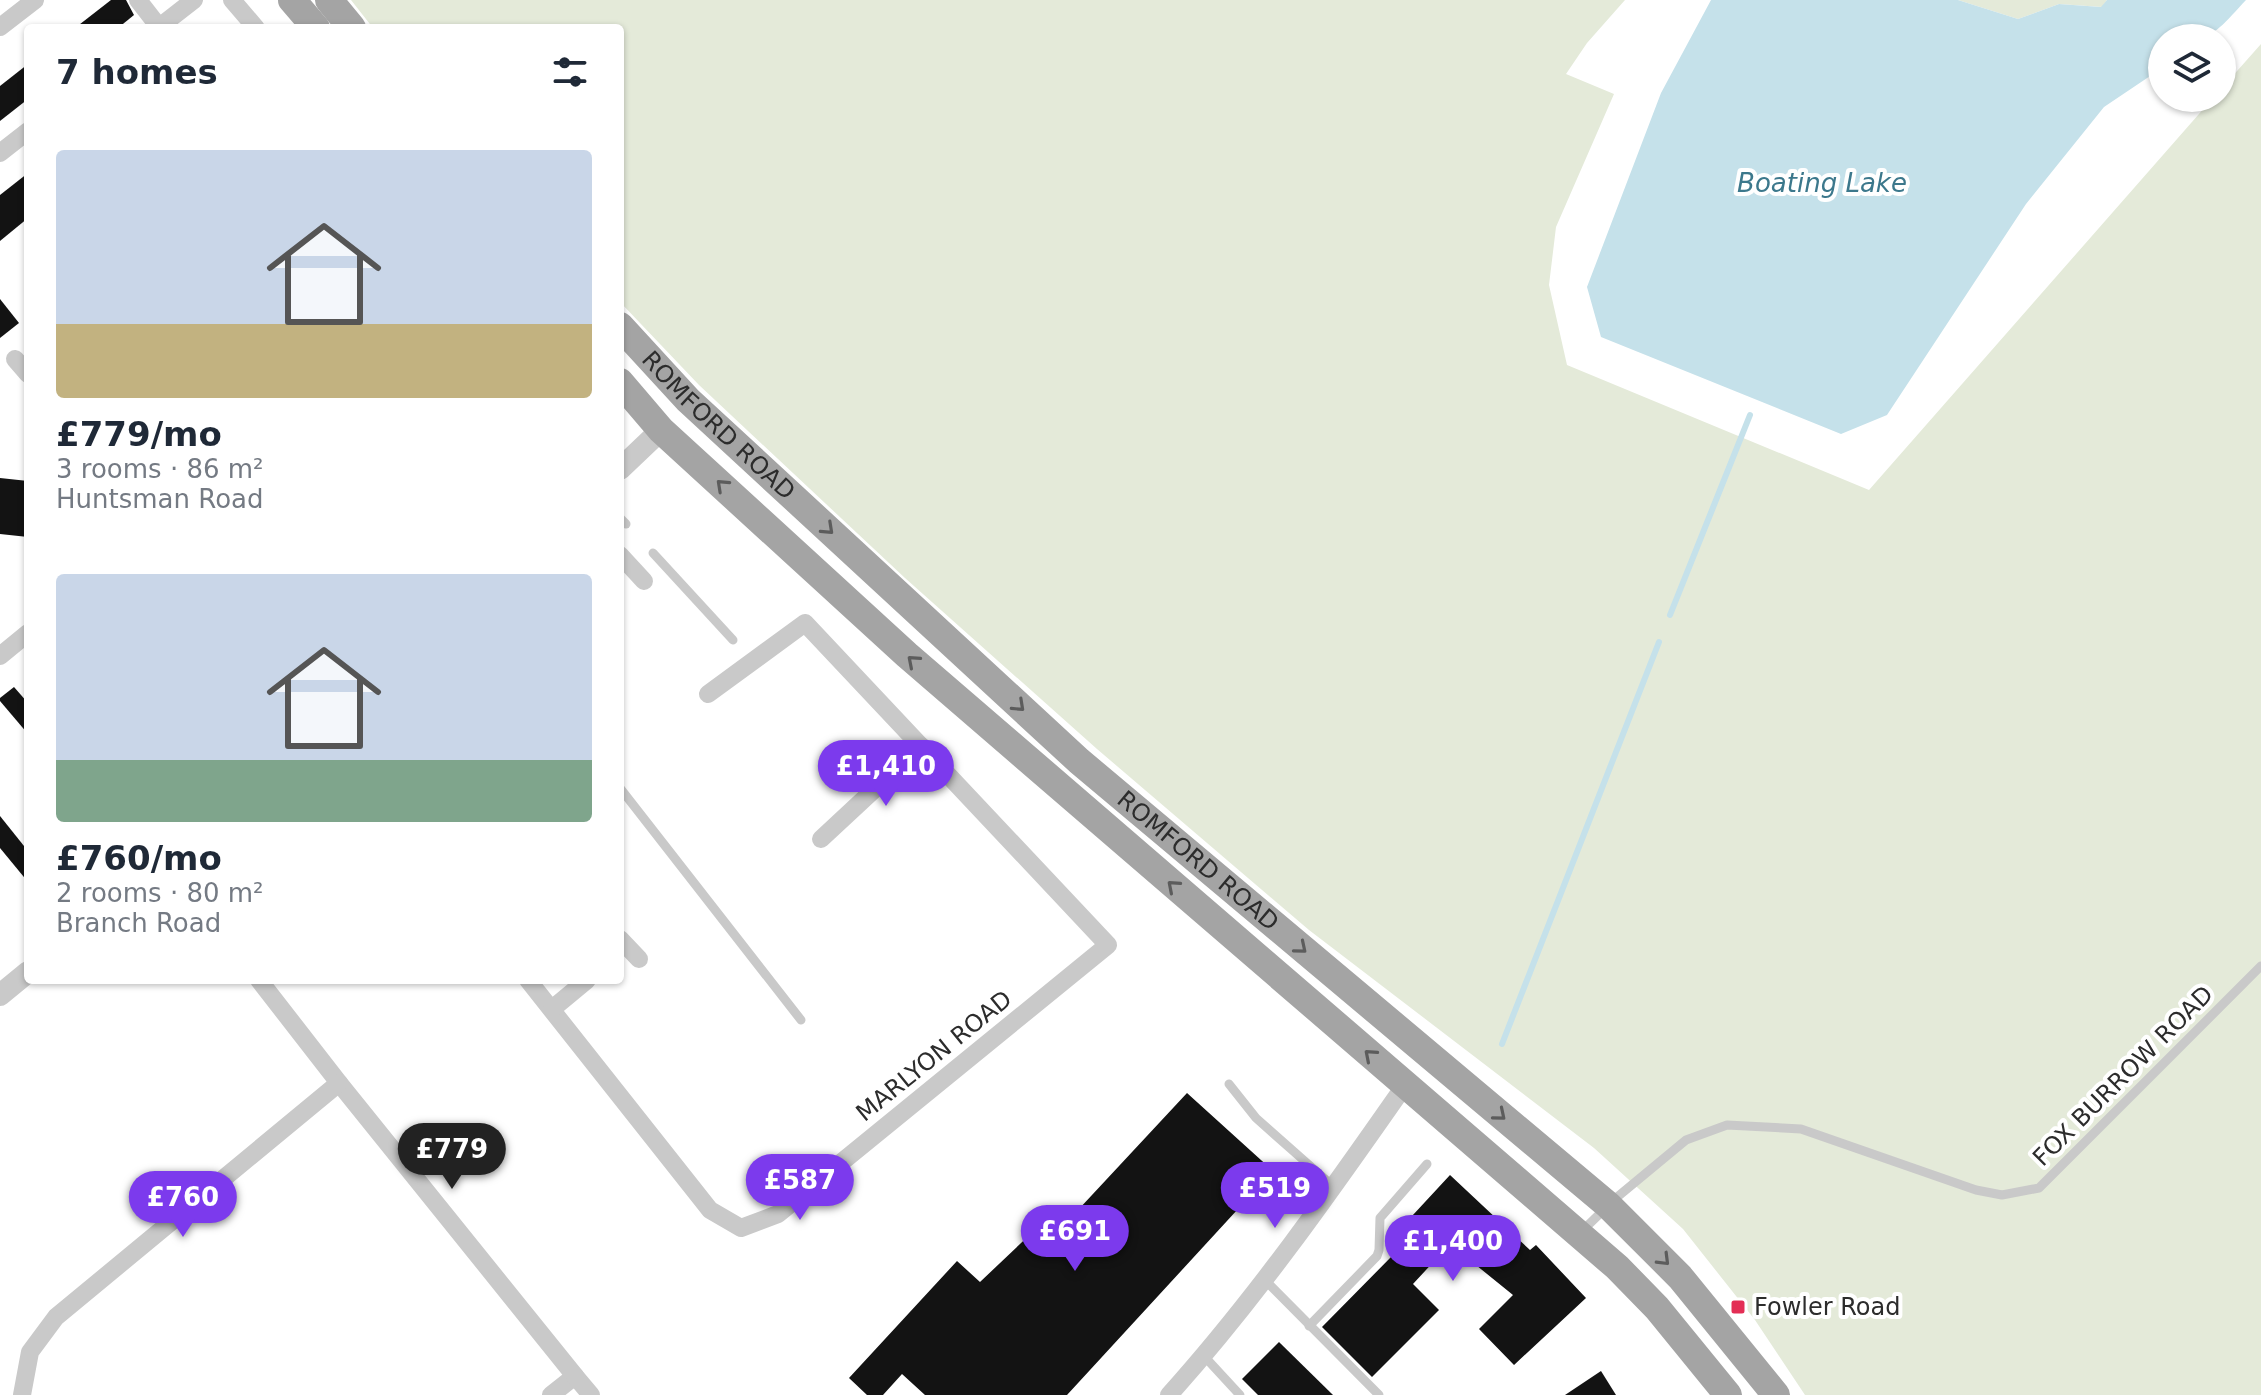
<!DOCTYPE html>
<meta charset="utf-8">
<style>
body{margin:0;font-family:"DejaVu Sans",sans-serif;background:#f6f6f7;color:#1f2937;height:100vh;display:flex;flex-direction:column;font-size:30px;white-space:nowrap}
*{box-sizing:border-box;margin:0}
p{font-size:26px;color:#747a83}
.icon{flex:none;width:44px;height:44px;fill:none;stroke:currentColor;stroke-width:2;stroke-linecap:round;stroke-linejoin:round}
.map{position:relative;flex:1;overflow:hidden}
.details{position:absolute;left:24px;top:24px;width:600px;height:960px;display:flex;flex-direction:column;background:#fff;border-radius:8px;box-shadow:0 2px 6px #0004}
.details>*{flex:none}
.buttons{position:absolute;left:2148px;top:24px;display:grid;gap:16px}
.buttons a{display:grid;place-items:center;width:88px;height:88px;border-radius:50%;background:#fff;box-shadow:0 2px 6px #0004;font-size:40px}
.price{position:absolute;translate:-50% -68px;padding:0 18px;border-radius:28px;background:#7c3aed;color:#fff;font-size:26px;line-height:52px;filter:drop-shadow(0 2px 4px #0008)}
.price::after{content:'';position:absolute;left:50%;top:48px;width:24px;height:18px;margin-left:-12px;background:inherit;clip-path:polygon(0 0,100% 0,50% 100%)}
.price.active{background:#222;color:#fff}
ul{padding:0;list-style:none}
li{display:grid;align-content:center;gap:16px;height:424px;padding:0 32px}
li span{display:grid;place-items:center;height:248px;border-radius:8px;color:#555}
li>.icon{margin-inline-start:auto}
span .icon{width:144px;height:144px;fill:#fffc;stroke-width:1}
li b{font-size:34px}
h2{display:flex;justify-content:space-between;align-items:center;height:96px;padding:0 32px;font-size:34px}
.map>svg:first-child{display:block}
.green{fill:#e4ead9}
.water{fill:#c5e1ea}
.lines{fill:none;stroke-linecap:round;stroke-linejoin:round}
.stream{stroke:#c5e1ea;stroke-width:6}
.building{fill:#131313}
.service{stroke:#c9c9c9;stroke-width:9}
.minor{stroke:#c9c9c9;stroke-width:18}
.tertiary{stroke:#c9c9c9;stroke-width:22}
.primary{stroke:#a4a4a4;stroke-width:28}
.oneway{stroke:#5c5c5c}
.poi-dot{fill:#e32e55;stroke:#fff;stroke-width:3}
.labels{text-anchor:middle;stroke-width:8;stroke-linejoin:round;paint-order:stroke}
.street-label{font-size:24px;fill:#2c2c2c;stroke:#fff}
.poi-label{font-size:24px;fill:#2c2c2c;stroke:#fff;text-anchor:start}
.water-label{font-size:26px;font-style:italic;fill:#3c788c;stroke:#fff}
</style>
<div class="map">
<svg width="2261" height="1395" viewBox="0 0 2261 1395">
<rect width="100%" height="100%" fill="#fff"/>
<!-- green -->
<g class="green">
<polygon points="351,0 1625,0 1587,43 1566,74 1614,94 1556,227 1549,285 1567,365 1869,490 2213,98 2222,98 2222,88 2261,44 2261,1395 1805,1395 1755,1320 1683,1229 1594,1148 1309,930 1097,749 905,578 699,385 620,302 620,28 373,28"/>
<polygon points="1958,0 2107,0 2102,7 2059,4 2018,19"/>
</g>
<!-- water -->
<path class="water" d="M 1711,0 L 1958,0 L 2018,19 L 2059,4 L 2101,7 L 2107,0 L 2246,0 C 2210,39 2215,38 2162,38 L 2162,68 L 2104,107 L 2026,204 L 1887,415 L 1841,434 L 1601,337 L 1587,287 L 1661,93 Z"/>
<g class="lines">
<!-- stream -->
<g class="stream">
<polyline points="1670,615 1750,415"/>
<polyline points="1502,1044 1659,642"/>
</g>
</g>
<!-- building -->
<g class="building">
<polygon points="111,0 126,0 134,15 118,28 75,28"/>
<polygon points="28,64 28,99 0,121 0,86"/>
<polygon points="28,173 28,218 0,241 0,195"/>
<polygon points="0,299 19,323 0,338"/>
<polygon points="0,478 28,481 28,537 0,534"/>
<polygon points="14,687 28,703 28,734 0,701 0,698"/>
<polygon points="0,816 28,851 28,882 0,848"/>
<polygon points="1187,1093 1273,1171 1067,1395 925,1395 902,1374 883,1395 867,1395 849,1378 957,1261 980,1282 1038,1227 1051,1239"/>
<polygon points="1450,1175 1530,1250 1536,1245 1586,1298 1514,1365 1479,1329 1513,1295 1450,1244 1413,1284 1439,1310 1372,1377 1322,1327 1393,1255 1387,1248 1387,1243"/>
<polygon points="1279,1342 1333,1395 1258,1395 1242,1379"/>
<polygon points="1601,1371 1616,1395 1565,1395"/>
</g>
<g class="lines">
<!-- service -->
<g class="service">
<polyline points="620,518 626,524"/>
<polyline points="653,553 733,640"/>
<polyline points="620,788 801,1020"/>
<polyline points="1229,1084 1256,1118 1334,1187"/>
<polyline points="1582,1231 1616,1198 1686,1140 1727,1125 1801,1129 1976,1190 2002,1195 2039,1188 2261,966"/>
<polyline points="1264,1279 1379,1395"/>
<polyline points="1309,1326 1377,1256 1379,1250 1380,1218 1427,1164"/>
<polyline points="1204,1356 1240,1395"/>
</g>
<!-- minor -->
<g class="minor">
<polyline points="138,0 159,27"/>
<polyline points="232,0 256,28"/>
<polyline points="0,27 35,0"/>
<polyline points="158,28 194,0"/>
<polyline points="0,153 28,131"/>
<polyline points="15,359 28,374"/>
<polyline points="620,555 644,581"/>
<polyline points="0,656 28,633"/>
<polyline points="821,839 921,746"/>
<polyline points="620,939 639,959"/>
<polyline points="259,980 339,1083 575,1376 551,1395"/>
<polyline points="528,980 710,1210 741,1228 778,1214 1108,945 805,623 708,694"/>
<polyline points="552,1009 587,980"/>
<polyline points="575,1376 591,1395"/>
<polyline points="22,1395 30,1352 56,1317 339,1083"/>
<path d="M 1169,1395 C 1256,1298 1331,1191 1405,1085"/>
</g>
<!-- tertiary -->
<g class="tertiary">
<polyline points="620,469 661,430"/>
<polyline points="0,995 28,972"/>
</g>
<!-- primary -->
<g class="primary">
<polyline points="292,0 316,28"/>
<polyline points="329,0 352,28"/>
<path id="s1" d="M 620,326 L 688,400 L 1079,761 L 1608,1205 L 1680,1277 L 1776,1395"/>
<polyline points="620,382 661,430 907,655 1617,1267 1657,1308 1728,1395"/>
</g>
</g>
<!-- one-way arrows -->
<defs><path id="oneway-chevron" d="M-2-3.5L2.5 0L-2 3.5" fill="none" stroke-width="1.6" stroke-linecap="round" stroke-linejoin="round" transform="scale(2)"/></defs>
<g class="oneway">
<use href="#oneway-chevron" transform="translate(722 485) rotate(-137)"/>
<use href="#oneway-chevron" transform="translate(828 529) rotate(43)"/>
<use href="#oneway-chevron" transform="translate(913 661) rotate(-139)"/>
<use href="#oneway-chevron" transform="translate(1019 706) rotate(43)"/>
<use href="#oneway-chevron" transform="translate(1173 886) rotate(-139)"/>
<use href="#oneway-chevron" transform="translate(1301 948) rotate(40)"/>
<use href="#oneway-chevron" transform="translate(1370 1055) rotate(-139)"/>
<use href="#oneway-chevron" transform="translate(1500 1115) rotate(40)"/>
<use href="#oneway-chevron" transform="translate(1664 1260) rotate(45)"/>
</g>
<!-- markers -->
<rect class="poi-dot" x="1730" y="1299" width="16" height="16" rx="4"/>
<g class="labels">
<!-- street labels -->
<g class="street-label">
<text dy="8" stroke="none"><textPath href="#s1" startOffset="140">ROMFORD ROAD</textPath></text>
<text dy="8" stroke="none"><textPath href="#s1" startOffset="788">ROMFORD ROAD</textPath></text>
<text transform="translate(934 1056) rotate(-39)" y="8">MARLYON ROAD</text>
<text transform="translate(2123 1076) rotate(-45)" y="8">FOX BURROW ROAD</text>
</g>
<!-- poi labels -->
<g class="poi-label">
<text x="1754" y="1315">Fowler Road</text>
</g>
<!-- water labels -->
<g class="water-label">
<text x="1822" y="192">Boating Lake</text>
</g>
</g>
</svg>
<div class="buttons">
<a><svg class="icon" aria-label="layers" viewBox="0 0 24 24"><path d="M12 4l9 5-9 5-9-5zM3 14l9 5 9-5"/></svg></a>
</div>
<b class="price" style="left:886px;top:808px">£1,410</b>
<b class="price active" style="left:452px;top:1191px">£779</b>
<b class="price" style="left:800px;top:1222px">£587</b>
<b class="price" style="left:1275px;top:1230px">£519</b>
<b class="price" style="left:183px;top:1239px">£760</b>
<b class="price" style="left:1075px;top:1273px">£691</b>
<b class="price" style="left:1453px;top:1283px">£1,400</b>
<section class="details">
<h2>7 homes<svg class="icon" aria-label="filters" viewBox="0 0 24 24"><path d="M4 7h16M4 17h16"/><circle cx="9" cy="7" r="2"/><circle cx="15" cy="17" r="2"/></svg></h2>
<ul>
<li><span style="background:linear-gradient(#c9d6e8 70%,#c2b280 0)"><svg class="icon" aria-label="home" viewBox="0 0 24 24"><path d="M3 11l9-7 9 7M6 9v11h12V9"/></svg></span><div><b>£779/mo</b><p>3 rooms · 86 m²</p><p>Huntsman Road</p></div></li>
<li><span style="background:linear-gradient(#c9d6e8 75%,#7fa58c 0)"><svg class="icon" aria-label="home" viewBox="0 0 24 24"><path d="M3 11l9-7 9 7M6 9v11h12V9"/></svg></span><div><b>£760/mo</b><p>2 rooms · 80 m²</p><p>Branch Road</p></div></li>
</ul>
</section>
</div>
